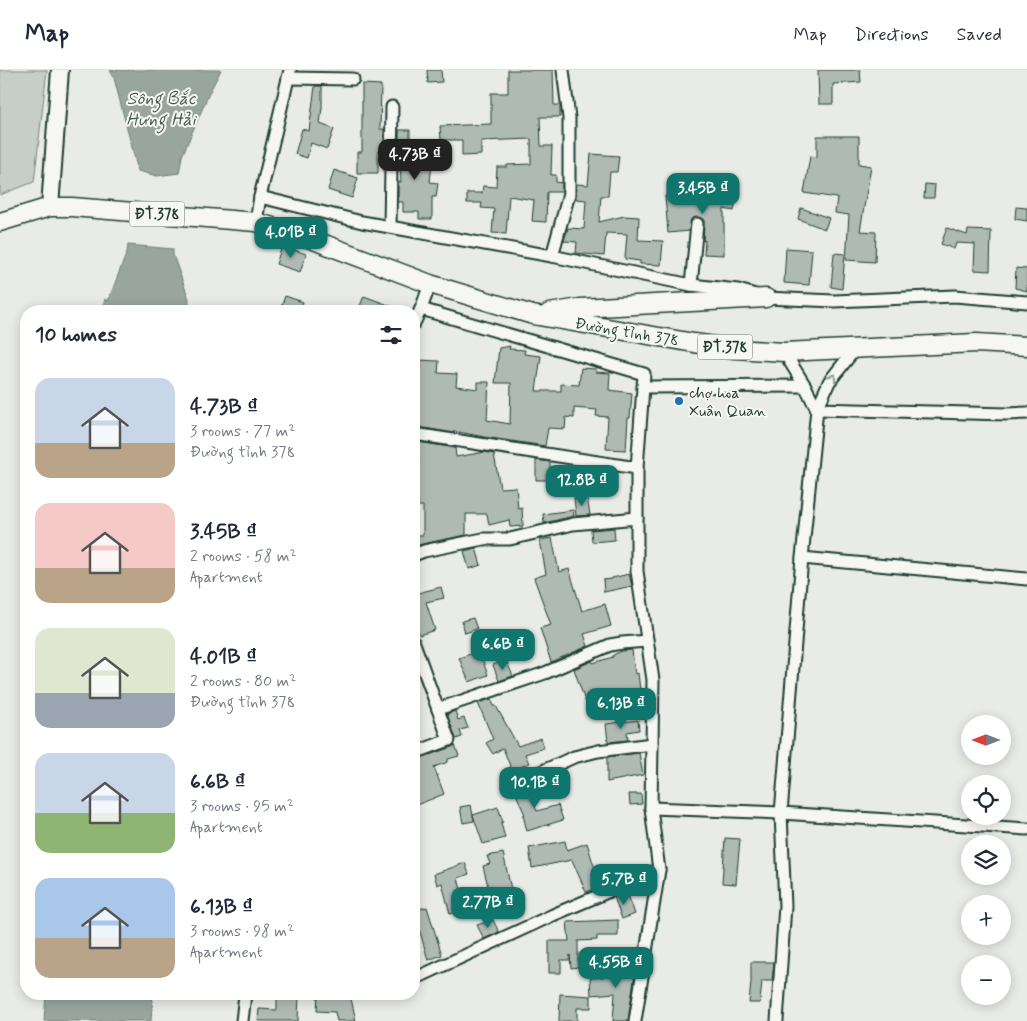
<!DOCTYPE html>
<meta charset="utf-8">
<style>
body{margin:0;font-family:Mynerve,sans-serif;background:#f6f6f7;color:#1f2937;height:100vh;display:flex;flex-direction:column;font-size:19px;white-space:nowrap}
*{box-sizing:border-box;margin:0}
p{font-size:16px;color:#747a83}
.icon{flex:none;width:28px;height:28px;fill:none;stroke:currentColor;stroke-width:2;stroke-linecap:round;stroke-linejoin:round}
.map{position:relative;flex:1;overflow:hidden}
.drawer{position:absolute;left:20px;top:235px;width:400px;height:695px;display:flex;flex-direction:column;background:#fff;border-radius:20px;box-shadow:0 2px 12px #0003}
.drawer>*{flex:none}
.needle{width:32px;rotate:270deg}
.controls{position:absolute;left:961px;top:645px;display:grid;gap:10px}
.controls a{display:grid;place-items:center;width:50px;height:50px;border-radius:50%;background:#fff;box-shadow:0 2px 12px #0003;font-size:25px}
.price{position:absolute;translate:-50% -42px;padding:0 11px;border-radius:10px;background:#0f766e;color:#fff;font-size:16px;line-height:32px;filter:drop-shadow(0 1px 2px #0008)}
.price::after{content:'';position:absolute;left:50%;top:30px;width:15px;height:11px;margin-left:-8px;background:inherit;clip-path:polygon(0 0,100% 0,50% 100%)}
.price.active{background:#222;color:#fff}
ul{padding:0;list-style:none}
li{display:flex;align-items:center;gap:15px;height:125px;padding:0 15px}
li span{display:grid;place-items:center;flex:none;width:140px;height:100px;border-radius:15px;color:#555}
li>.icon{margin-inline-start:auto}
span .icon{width:60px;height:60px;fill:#fffc;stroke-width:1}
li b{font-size:21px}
h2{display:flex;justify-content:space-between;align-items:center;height:60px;padding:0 15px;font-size:21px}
header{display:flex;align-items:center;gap:30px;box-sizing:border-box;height:70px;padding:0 25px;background:#fff;border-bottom:1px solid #e0e1e3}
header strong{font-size:24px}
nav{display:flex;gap:28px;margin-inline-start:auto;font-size:18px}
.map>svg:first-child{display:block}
.green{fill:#c7cec9;stroke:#73867e}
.water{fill:#99a6a0;stroke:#687c75}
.building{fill:#b0bab5;stroke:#1f3d34}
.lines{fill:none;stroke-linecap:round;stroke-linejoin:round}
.street-casing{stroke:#1f3d34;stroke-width:15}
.secondary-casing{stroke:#1f3d34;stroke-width:20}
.primary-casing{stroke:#1f3d34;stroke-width:21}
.street{stroke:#f6f6f2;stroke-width:11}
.secondary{stroke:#f6f6f2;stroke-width:16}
.primary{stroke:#f6f6f2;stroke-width:18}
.oneway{stroke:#8a9a93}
.poi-dot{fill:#1f6fb2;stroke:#f6f6f2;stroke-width:2}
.labels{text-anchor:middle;stroke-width:4;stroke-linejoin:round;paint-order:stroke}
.shield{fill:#f6f6f2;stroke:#60746d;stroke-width:1}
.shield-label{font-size:15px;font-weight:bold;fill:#1f3d34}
.street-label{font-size:16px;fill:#1f3d34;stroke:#f6f6f2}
.poi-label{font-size:16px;fill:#1f3d34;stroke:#f6f6f2;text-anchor:start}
.water-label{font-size:18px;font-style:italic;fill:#445c54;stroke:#f6f6f2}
</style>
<header>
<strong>Map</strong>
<nav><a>Map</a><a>Directions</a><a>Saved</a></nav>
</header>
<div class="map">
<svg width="1027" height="951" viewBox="0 0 1027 951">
<rect width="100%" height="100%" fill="#e9ebe7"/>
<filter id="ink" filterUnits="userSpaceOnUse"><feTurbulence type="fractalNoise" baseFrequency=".02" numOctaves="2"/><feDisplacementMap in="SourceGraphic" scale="10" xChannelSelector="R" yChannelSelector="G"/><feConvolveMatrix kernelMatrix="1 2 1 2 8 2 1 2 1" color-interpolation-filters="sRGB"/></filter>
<g filter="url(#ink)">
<!-- green -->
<polygon class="green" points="0,0 47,0 34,112 0,125"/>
<!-- water -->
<g class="water">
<polygon points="110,0 221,0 210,21 182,86 179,103 157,106 138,101 114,8"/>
<polygon points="128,175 173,179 173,185 189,229 188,241 102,241 105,229 108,231 127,182"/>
<polygon points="46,924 153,924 151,951 44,951"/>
</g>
<!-- building -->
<g class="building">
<polygon points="427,0 441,0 442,12 428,13"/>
<polygon points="508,0 553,0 554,35 560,35 560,47 540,47 541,76 552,76 551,105 556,105 556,112 562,113 562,122 547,122 546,152 532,151 534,130 509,126 506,164 492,163 494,139 481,138 482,133 467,133 467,123 482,123 483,116 496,117 497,97 507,97 507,95 531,94 531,69 481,71 481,85 462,86 462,70 441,70 440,56 491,54 491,23 508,23"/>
<polygon points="818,0 860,0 861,12 833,14 833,34 819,34"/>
<polygon points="362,14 381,15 380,59 384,59 384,81 378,81 378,103 357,103 357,82 362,82"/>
<polygon points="315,16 322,16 322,37 320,54 334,59 327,79 311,73 307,88 295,84 302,59 309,61"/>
<polygon points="399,60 410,60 410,83 417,83 418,92 432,93 430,112 438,113 436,127 432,127 432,149 419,149 419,142 403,142 403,132 398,132 398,112 401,112 399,81"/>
<polygon points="817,66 859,66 859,94 871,96 860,161 876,162 875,192 846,190 849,145 835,143 837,128 804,123 810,86 817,87"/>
<polygon points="591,84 619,86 617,102 610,102 608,126 601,126 599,152 624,146 639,147 638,170 663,171 661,195 640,194 640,191 625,189 627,164 606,163 604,186 576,183 577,172 564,171 568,158 584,159 586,130 576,129 576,114 588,115"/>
<polygon points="334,100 358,108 352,128 328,120"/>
<polygon points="712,113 738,117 734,141 724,139 724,185 704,184 705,170 703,171 704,154 704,150 701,148 697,147 691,149 689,161 668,163 665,126 686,124 686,133 708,131"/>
<polygon points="925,114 935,115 934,128 924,128"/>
<polygon points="1016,137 1027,138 1027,151 1015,149"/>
<polygon points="801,138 829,148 825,159 798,149"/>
<polygon points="947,158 967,165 968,160 991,161 990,201 974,200 975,174 956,173 954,179 941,174"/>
<polygon points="282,176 306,184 300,202 276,194"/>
<polygon points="786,178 812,180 809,215 784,213"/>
<polygon points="834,183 845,184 842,219 831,217"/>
<polygon points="1016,198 1027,199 1027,221 1015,218"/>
<polygon points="285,226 303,232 300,241 280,241"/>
<polygon points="364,226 402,240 402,241 358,241"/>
<polygon points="510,276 509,279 525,280 524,284 541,286 536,321 561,321 561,314 579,315 581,298 596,299 596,302 610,303 609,320 632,323 630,348 628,348 626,380 606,379 608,347 596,346 597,340 574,338 574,348 566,347 565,359 548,358 545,376 484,367 454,361 454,363 418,357 418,354 414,353 414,335 415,335 418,290 439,291 438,303 457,304 456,316 478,319 478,312 489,312 487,350 510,354 511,313 495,313 499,278"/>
<polygon points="418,372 455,378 456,387 485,382 494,384 500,418 516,417 518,439 522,438 523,456 510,457 509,450 489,455 487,444 466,444 466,465 422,474 414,477 414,465 423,465 423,436 414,436 414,401 419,400"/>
<polygon points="536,390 550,392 550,398 575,398 575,413 565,413 565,410 536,410"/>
<polygon points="587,398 602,400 602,407 587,407"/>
<polygon points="587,427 590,445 576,446 574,428"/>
<polygon points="573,440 574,446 544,453 543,444"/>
<polygon points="614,458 615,470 592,472 591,460"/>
<polygon points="552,468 559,502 569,499 582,541 605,534 611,556 584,564 588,576 551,592 540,558 551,555 534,508 546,504 540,470"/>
<polygon points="476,478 481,495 469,499 464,481"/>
<polygon points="629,504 632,516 604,522 603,510 612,509 612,508"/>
<polygon points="441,517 444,528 426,532 435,560 419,565 414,546 414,524"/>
<polygon points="473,548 477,559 465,563 462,551"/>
<polygon points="632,580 635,604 638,603 641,628 620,631 619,620 585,631 574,599 592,591 593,593 613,587 613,585 622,581"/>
<polygon points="479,581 488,605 469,612 459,588"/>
<polygon points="506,590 513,606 499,611 493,595"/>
<polygon points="491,629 494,636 496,636 518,676 541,668 544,678 525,684 529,693 512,701 503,678 493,684 486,673 493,669 478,633"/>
<polygon points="455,641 458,650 464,648 468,658 460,660 462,667 456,669 447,644"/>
<polygon points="638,650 639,660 627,662 628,670 608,672 606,654"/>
<polygon points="455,675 459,686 448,689 448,692 434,697 444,724 414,736 414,690 452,677"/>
<polygon points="639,683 643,705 607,712 607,687"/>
<polygon points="523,709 537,741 558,735 563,750 527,761 523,745 525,745 511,712"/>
<polygon points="629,724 641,724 642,734 630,735"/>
<polygon points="471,735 474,751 463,753 460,737"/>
<polygon points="498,737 503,752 501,753 505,768 483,774 473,745"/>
<polygon points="725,768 740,769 736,814 722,813"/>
<polygon points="565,771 567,780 587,773 593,793 603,815 586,822 572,790 532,798 529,778"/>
<polygon points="503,783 513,828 492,833 483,796 490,794 487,786"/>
<polygon points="465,793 469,804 458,808 466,840 450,844 442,813 437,815 434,804"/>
<polygon points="627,822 635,844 622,849 614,827"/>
<polygon points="427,837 442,885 428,890 418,855 415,840"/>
<polygon points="493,850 499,862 484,869 477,855"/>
<polygon points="618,850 618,866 597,866 597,870 578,871 578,897 571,898 570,885 570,890 561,890 561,903 549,903 549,871 569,871 567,852"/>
<polygon points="613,892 625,893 624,902 635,903 628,951 613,951 615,923 591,925 590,908 603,907 603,899 613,899"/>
<polygon points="751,892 774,892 772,911 762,911 760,933 749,933 751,912"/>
<polygon points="277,924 299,924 298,951 258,951 259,939 277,940"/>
<polygon points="318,924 350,924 356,951 337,951 335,942 317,941"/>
<polygon points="560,924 591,926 591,938 577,938 577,951 559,951"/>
</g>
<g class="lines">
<defs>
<g id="street">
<polyline points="288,8 353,9"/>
<polyline points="260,127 362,152 552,186 691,215 738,220 766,228 834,231 955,226 1027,232"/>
<polyline points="256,152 260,127 290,0"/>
<polyline points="390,157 392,37"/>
<polyline points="552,186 569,124 569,48 563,0"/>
<polyline points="691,215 697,154"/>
<polyline points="421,239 644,304 637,398 637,501 653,610 651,738 659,800 635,951"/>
<polyline points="414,253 421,239 430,214"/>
<polyline points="784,282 805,316 817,339"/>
<polyline points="643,317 805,316"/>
<polyline points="817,339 1007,344 1027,343"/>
<polyline points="414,364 637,398"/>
<polyline points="414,485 424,481 483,469 510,469 573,454 637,448"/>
<polyline points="802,488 1027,509"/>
<polyline points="414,573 449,670 414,683"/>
<polyline points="438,639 545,603 610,575 622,573 647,571"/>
<polyline points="538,703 574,687 598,681 652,674"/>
<polyline points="651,738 781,743 1027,759"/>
<polyline points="414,909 553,845 659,800"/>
<polyline points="242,951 245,924"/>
<polyline points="777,951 785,836 781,743 802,488 817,339 829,312 855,279"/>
</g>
<polyline id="secondary" points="50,137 60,0"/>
<g id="primary">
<polyline points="0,152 50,137 72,137 256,152 303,166 430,214 533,245 694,273 735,279 784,282 976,273 1027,276"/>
<polyline points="549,243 580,238 766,228"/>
</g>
</defs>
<!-- street casing -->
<use href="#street" class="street-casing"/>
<!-- secondary casing -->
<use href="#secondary" class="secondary-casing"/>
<!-- primary casing -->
<use href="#primary" class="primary-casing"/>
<!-- street -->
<use href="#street" class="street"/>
<!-- secondary -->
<use href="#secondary" class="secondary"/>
<!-- primary -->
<use href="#primary" class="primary"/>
</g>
<!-- one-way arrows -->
<defs><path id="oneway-chevron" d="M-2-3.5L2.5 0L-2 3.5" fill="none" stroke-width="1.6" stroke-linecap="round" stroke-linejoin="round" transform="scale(1.25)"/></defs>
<use class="oneway" href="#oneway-chevron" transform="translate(833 307) rotate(-54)"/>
</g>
<!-- markers -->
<circle class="poi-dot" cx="679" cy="331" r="5"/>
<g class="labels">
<!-- shield labels -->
<g class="shield">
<rect x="129.5" y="131.5" width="55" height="25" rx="4"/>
<rect x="697.5" y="264.5" width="55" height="25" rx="4"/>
</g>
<g class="shield-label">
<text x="157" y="149">ĐT.378</text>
<text x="725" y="282">ĐT.378</text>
</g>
<!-- street labels -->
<g class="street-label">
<text transform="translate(627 261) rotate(10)" y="6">Đường tỉnh 378</text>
</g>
<!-- poi labels -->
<g class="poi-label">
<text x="689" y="328">chợ hoa<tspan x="689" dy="18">Xuân Quan</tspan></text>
</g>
<!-- water labels -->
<g class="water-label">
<text x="161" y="34">Sông Bắc<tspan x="161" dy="21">Hưng Hải</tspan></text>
</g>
</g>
</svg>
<div class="controls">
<a><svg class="needle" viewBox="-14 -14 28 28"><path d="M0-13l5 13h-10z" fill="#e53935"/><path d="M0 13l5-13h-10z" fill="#747a83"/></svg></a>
<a><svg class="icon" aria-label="locate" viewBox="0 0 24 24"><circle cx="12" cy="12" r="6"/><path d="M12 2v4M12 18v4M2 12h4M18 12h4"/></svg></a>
<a><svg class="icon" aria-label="layers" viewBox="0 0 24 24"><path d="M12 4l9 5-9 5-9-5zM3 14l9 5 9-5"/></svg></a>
<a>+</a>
<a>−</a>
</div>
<b class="price active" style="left:415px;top:111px">4.73B ₫</b>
<b class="price" style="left:703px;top:145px">3.45B ₫</b>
<b class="price" style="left:291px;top:189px">4.01B ₫</b>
<b class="price" style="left:582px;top:437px">12.8B ₫</b>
<b class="price" style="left:503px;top:601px">6.6B ₫</b>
<b class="price" style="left:621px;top:660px">6.13B ₫</b>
<b class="price" style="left:535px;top:739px">10.1B ₫</b>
<b class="price" style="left:624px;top:836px">5.7B ₫</b>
<b class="price" style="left:488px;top:859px">2.77B ₫</b>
<b class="price" style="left:616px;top:919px">4.55B ₫</b>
<section class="drawer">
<h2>10 homes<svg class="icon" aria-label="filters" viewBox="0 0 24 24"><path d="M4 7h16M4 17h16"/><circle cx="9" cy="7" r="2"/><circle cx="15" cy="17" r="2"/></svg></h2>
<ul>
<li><span style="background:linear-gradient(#c9d6e8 65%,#b9a48a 0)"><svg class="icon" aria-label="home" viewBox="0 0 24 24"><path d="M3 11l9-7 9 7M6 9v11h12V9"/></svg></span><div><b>4.73B ₫</b><p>3 rooms · 77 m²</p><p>Đường tỉnh 378</p></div></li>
<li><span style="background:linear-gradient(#f6c9c9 65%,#b9a48a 0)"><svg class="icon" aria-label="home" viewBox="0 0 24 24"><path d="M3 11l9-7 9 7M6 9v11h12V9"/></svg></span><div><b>3.45B ₫</b><p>2 rooms · 58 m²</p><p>Apartment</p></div></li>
<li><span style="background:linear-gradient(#dfe7d0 65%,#9aa5b1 0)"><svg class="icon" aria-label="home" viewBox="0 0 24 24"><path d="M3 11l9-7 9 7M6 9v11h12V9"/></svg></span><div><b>4.01B ₫</b><p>2 rooms · 80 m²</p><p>Đường tỉnh 378</p></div></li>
<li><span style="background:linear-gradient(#c9d6e8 60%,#8fb573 0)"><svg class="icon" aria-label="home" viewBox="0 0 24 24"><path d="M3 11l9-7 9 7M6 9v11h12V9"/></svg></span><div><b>6.6B ₫</b><p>3 rooms · 95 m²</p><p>Apartment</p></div></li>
<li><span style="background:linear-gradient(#a9c7e8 60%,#b9a48a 0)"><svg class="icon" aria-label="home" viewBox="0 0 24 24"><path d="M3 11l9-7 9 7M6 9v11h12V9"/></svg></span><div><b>6.13B ₫</b><p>3 rooms · 98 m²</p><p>Apartment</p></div></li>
</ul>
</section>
</div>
